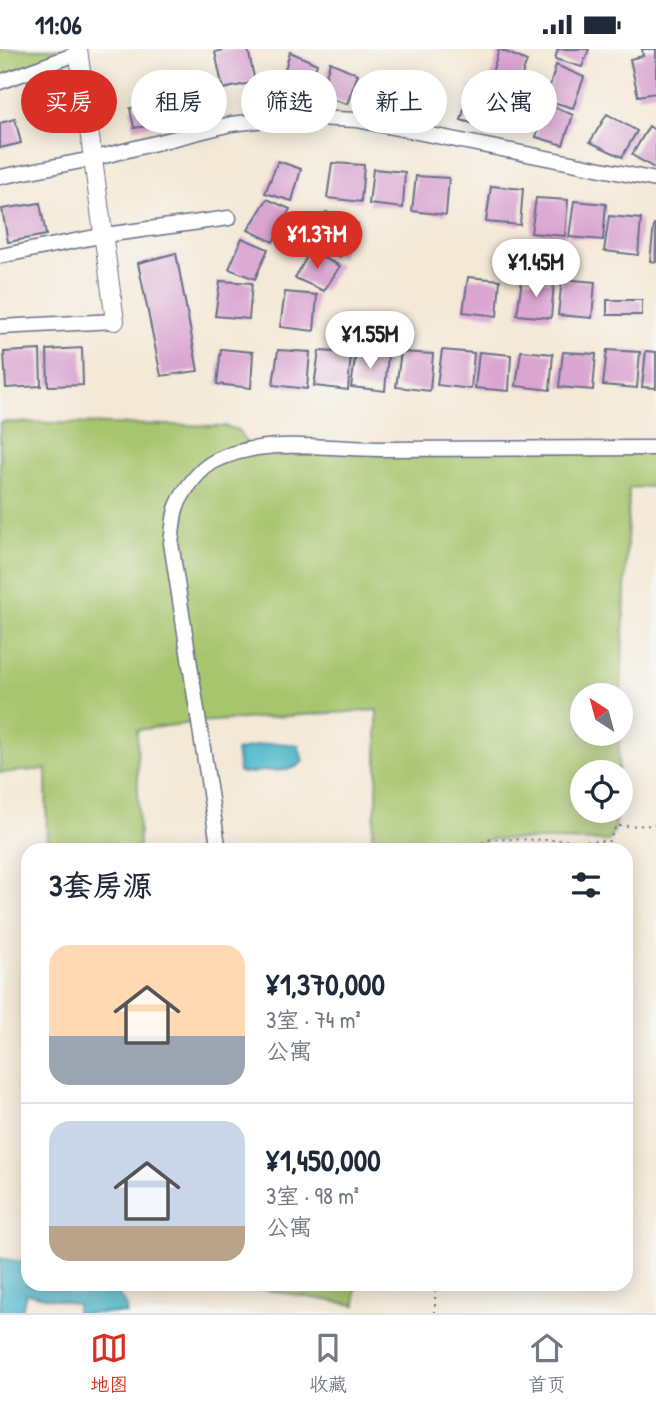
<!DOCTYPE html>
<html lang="zh">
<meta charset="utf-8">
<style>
body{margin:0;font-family:"Patrick Hand","LXGW WenKai TC",sans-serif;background:#f2f2f3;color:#1f2937;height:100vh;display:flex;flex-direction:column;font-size:26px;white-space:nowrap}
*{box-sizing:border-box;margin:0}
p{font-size:23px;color:#747a83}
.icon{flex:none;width:38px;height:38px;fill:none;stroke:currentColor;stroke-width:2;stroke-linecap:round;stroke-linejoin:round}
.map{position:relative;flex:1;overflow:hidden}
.details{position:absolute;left:21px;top:794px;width:612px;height:448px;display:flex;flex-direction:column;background:#fff;border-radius:21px;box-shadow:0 4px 18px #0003}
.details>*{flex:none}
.guide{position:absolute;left:21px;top:21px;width:614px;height:63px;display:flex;gap:14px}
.needle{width:46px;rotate:324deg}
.tools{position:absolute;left:570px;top:634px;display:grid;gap:14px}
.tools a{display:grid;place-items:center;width:63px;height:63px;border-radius:50%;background:#fff;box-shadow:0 4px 18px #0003;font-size:35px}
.price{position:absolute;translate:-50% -60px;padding:0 16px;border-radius:24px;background:#fff;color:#222;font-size:23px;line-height:46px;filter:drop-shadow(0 2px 4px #0008)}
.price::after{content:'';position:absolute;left:50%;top:42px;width:21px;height:16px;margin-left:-10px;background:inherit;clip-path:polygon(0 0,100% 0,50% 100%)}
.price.active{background:#d93025;color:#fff}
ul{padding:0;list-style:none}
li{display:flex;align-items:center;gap:21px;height:175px;padding:0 28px}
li+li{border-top:2px solid #e0e1e3}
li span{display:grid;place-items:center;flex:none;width:196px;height:140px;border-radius:21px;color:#555}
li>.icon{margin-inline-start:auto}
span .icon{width:84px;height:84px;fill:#fffc;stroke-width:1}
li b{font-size:30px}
h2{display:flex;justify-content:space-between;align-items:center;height:84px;padding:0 28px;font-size:30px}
.tag{padding:0 24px;border-radius:32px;background:#fff;box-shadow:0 4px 18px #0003;font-size:24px;line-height:63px}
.tag.active{background:#d93025;color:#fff}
.status{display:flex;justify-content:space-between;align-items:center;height:49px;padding:0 35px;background:#fff;direction:ltr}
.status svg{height:19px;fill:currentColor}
.menu{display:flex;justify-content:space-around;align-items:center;height:98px;border-top:2px solid #e0e1e3;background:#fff;font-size:19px;color:#747a83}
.menu a{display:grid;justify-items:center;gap:4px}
.menu .active{color:#d93025}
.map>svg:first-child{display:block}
.green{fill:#a7c56d;stroke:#617a66;stroke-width:2}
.water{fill:#4eb8cb;stroke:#347494;stroke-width:2}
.building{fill:#daa5d1}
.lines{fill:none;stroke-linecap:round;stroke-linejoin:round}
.minor-casing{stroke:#677088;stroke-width:17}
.tertiary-casing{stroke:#677088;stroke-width:20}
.path{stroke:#677088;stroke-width:2;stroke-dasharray:2 5;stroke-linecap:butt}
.minor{stroke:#fff;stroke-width:14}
.tertiary{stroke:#fff;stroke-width:18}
</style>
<div class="status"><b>11:06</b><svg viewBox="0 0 49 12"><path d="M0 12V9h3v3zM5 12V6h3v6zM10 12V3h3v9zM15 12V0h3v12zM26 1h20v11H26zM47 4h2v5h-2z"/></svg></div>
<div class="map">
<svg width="656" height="1264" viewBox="0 0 656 1264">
<rect width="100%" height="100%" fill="#f6f6f2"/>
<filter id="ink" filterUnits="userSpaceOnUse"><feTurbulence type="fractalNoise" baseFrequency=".0143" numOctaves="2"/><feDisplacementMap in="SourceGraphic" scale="14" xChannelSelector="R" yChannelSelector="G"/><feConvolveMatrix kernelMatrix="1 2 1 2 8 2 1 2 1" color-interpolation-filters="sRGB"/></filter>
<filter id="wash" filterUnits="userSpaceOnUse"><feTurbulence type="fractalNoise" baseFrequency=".00686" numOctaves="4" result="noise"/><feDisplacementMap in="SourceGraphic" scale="28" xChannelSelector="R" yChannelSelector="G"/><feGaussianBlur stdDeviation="1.57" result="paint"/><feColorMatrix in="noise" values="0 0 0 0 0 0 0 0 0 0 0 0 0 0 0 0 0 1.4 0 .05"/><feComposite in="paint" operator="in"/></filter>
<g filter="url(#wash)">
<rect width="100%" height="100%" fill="#f4e9d7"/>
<!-- green -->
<g class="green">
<polygon points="0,0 78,0 0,33"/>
<polygon points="0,373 225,377 238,381 251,401 656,398 656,437 629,439 621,646 583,646 583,684 619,684 618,723 583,723 583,761 616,761 616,777 609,792 491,790 463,801 375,801 372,783 377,751 377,661 199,673 137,681 139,801 47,801 46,720 0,724"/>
<polygon points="253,1236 356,1236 356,1256 253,1239"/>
</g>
<!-- water -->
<g class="water">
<path d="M 276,694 L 298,696 L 303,712 C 291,725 278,720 263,722 C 253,723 249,726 239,723 L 236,702 L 259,696 Z"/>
<polygon points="0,1209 28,1214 28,1236 102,1236 117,1243 127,1259 126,1264 76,1264 77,1255 26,1244 22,1261 17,1264 0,1264"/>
</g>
<g id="blocks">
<!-- building -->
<g class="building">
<polygon points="229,0 248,0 255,33 223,40 215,3"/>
<polygon points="499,0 527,12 516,42 489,34"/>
<polygon points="558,0 589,0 582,18 555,10"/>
<polygon points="642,0 656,0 656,44 638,47 630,10 643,7"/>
<polygon points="290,3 317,15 307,46 280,38"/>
<polygon points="330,13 358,25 347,55 320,47"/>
<polygon points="556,16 584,28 573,59 546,51"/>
<polygon points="413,31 441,43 430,74 403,65"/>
<polygon points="471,37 498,49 488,79 461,71"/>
<polygon points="164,54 167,74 134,79 130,59"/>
<polygon points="546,54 573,66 563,96 536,88"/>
<polygon points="607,65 637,82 622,108 590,93"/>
<polygon points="15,70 21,94 0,99 0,74"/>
<polygon points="649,77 656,82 656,120 632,106"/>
<polygon points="278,112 301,120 292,152 265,144"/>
<polygon points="332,114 364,116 361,153 327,149"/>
<polygon points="373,120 405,123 403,159 369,155"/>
<polygon points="416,127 449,129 446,166 412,162"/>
<polygon points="491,137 523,140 520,176 486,173"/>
<polygon points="536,149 568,151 565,187 531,184"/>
<polygon points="267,150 290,160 273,193 248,181"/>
<polygon points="574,152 606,155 603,191 569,188"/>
<polygon points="40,154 46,186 8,193 2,160"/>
<polygon points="326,163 358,175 340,208 313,196"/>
<polygon points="609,167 641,170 638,206 604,202"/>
<polygon points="654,176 656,176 656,213 650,212"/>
<polygon points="242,189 268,200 255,230 229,220"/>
<polygon points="310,202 340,217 324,242 295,229"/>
<polygon points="176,204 198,322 161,327 138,214"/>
<polygon points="468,228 500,231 497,267 463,263"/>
<polygon points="522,230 554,233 551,269 517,266"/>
<polygon points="562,230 595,233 592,269 558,266"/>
<polygon points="220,232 252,234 249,270 215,267"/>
<polygon points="285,243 317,246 314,282 280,278"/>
<rect x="607" y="251" width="35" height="15"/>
<polygon points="82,299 83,336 48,337 47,301"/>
<polygon points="221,300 253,303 251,339 217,335"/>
<polygon points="40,301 41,337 6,339 4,303"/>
<polygon points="278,301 310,303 307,340 273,336"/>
<polygon points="442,301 474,304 471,340 437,336"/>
<polygon points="607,301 640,303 637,339 603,336"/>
<polygon points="319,302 351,304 348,341 314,337"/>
<polygon points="521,302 553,305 550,341 516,337"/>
<polygon points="646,302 656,303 656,339 642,338"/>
<polygon points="356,303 388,305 385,342 351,338"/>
<polygon points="401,303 433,305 430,342 396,338"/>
<polygon points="479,303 511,306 509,342 475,339"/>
<polygon points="563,303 596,305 593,341 559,338"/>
</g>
</g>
</g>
<g filter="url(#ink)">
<use href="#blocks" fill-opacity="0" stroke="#677088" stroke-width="2"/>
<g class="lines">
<defs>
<g id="minor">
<polyline points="0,33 79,4"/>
<polyline points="0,128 92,110 231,75 293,68 357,71 656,131"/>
<polyline points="0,207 105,186 229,169"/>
<polyline points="0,278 115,272"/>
<path d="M 219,802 L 171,494 C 173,482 173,467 177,457 C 184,441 199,420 215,412 C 264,387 325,400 378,400 C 471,400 563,399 656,399"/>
</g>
<polyline id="tertiary" points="78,0 115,272"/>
</defs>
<!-- minor casing -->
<use href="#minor" class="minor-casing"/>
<!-- tertiary casing -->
<use href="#tertiary" class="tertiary-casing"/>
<!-- path -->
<g class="path">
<polyline points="463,802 491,790 609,792 616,777 656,776"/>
<polyline points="435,1264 435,1236"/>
</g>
<!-- minor -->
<use href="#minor" class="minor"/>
<!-- tertiary -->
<use href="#tertiary" class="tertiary"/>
</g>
</g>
</svg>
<div class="tools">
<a><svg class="needle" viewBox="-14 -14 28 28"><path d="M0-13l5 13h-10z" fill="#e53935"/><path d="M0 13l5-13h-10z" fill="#747a83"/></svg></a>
<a><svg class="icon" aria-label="locate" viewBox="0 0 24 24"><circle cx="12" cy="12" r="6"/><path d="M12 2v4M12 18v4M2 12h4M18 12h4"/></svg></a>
</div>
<b class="price active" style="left:317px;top:222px">¥1.37M</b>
<b class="price" style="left:536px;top:250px">¥1.45M</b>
<b class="price" style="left:370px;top:322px">¥1.55M</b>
<div class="guide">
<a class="tag active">买房</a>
<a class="tag">租房</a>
<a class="tag">筛选</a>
<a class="tag">新上</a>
<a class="tag">公寓</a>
</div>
<section class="details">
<h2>3套房源<svg class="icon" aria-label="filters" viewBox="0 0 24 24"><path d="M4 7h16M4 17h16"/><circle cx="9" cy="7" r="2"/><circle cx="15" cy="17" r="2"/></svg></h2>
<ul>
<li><span style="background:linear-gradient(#ffd9b3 65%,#9aa5b1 0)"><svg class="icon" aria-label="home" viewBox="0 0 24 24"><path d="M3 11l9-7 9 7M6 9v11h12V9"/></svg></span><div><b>¥1,370,000</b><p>3室 · 74 m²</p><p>公寓</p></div></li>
<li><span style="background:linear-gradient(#c9d6e8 75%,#b9a48a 0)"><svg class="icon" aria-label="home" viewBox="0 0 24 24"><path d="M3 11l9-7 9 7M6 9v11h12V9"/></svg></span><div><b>¥1,450,000</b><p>3室 · 98 m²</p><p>公寓</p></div></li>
</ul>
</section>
</div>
<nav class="menu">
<a class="active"><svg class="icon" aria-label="map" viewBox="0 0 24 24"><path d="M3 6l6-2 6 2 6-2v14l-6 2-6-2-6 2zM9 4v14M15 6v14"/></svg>地图</a>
<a><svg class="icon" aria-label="saved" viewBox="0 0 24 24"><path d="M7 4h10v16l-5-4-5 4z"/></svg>收藏</a>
<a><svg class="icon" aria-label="home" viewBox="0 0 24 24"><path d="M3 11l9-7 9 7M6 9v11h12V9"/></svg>首页</a>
</nav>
